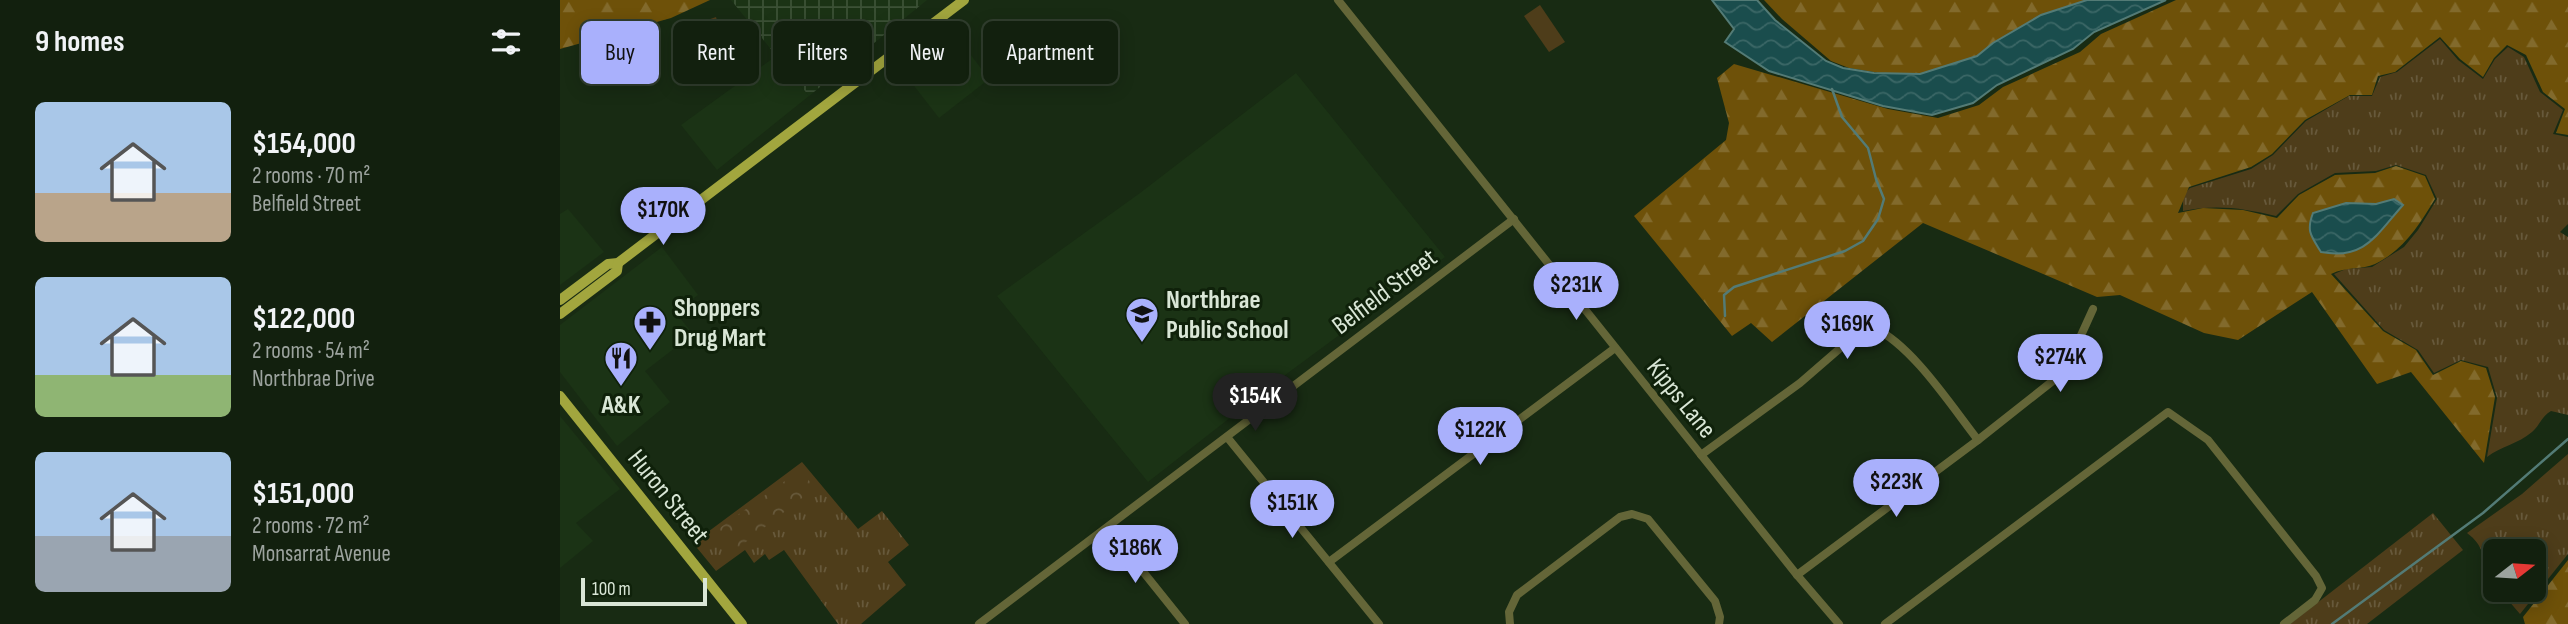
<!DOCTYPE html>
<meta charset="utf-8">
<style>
body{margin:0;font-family:"Sofia Sans Condensed",sans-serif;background:#1f2d1c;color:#f1f3f6;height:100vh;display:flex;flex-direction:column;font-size:26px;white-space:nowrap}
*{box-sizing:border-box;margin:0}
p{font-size:23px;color:#9ca39e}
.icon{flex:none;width:38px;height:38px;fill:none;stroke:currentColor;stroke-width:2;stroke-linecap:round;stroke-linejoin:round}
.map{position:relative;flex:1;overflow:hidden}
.sheet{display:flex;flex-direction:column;background:#12200e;width:560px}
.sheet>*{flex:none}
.top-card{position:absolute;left:21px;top:21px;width:665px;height:63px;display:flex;gap:14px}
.needle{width:46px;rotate:73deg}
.controls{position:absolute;left:1923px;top:539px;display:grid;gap:14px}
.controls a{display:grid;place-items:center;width:63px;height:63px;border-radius:10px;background:#12200e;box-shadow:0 4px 18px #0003,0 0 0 2px #313e2e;font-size:35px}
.scale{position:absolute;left:21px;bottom:18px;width:126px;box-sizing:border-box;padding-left:7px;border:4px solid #d9e6d6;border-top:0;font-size:19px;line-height:24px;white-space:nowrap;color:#d9e6d6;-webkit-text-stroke:5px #0f210a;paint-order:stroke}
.price{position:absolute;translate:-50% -60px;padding:0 16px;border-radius:24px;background:#a9b0fc;color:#111;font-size:23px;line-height:46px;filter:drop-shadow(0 2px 4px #0008)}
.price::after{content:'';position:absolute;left:50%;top:42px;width:21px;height:16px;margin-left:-10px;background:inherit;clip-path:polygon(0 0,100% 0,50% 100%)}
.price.selected{background:#222;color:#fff}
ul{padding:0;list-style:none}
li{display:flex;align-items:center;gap:21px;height:175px;padding:0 35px}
li span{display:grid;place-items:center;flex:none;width:196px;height:140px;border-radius:10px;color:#555}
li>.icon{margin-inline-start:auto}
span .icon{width:84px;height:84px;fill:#fffc;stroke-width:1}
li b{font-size:30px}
h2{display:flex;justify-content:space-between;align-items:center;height:84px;padding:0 35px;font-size:30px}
.pill{padding:0 24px;border-radius:10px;background:#12200e;box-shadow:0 4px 18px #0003,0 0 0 2px #313e2e;font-size:24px;line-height:63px}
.pill.selected{background:#a9b0fc;color:#111}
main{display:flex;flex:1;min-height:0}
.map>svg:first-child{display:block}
.built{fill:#1b3315}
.industrial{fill:url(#industrial-grid)}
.grass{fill:url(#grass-tufts)}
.forest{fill:url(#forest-firs)}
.park{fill:url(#park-crowns)}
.garden{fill:#4e3d1a}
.water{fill:url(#water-waves);stroke:#537b76;stroke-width:2}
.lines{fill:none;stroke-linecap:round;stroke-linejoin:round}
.stream{stroke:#537b76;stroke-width:2.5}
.minor{stroke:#646638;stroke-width:8}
.major{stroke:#a2a63e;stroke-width:10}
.labels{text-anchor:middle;stroke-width:6;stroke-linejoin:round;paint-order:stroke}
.street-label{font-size:26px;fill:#d9e6d6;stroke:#0f210a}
.poi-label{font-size:26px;font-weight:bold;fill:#d9e6d6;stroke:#0f210a;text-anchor:start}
</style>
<main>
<section class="sheet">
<h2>9 homes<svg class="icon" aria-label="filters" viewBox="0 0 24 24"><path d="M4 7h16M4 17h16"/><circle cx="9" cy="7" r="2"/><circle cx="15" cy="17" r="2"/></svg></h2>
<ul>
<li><span style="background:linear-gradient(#a9c7e8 65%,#b9a48a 0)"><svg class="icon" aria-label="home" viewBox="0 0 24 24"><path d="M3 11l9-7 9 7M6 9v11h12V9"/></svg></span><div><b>$154,000</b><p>2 rooms · 70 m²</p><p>Belfield Street</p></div></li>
<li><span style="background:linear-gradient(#a9c7e8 70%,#8fb573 0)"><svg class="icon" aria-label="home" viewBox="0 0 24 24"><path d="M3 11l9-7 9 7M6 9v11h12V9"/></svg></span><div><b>$122,000</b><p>2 rooms · 54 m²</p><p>Northbrae Drive</p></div></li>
<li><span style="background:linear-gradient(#a9c7e8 60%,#9aa5b1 0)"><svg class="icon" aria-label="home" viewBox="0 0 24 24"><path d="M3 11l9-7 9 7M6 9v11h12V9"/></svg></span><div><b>$151,000</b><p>2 rooms · 72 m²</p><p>Monsarrat Avenue</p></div></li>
</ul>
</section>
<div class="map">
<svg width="2008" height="624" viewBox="0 0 2008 624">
<defs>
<pattern id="industrial-grid" width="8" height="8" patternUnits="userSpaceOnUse" patternTransform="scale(1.75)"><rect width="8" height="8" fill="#1b3315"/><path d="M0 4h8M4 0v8" fill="none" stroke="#3c5136"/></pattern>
<pattern id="grass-tufts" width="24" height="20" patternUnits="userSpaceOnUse" patternTransform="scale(1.75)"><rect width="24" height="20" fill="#4e3d1a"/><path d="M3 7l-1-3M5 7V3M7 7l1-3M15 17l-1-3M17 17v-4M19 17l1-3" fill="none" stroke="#67593b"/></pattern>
<pattern id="forest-firs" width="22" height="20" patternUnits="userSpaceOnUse" patternTransform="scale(1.75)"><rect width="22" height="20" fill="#6e5109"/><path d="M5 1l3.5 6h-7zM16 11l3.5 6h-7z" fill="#826a2c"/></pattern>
<pattern id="park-crowns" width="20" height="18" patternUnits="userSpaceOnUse" patternTransform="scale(1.75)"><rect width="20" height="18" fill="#4e3d1a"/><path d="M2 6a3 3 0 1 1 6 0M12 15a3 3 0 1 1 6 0" fill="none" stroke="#67593b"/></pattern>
<pattern id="water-waves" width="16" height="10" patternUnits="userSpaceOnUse" patternTransform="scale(1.75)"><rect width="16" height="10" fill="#1a4d4d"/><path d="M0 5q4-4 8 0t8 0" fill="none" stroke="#3b6766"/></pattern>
</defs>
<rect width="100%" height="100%" fill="#182b13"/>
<!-- built -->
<g class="built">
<polygon points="392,30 429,79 379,118 341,69"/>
<polygon points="216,56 249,96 157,170 121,125"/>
<polygon points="736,73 885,257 717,381 588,482 437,296 580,193"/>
<polygon points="8,209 44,252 0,285 0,214"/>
<polygon points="102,247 138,295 115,312 133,334 85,371 110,402 57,446 0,372 0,325"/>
<polygon points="0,416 60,489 16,523 33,541 0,568"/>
</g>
<!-- industrial -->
<polygon class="industrial" points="171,0 367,0 249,96"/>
<!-- grass -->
<g class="grass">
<path d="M 1880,39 L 1898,60 L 1923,79 L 1935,59 L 1948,47 L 1964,57 L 1980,92 L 2003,110 L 1993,134 L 2008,137 L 2008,224 L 2000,232 L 2008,237 L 2008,415 L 1991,411 C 1982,416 1979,426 1972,432 C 1958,444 1941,446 1927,457 L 1937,398 L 1928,367 L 1901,360 L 1874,373 L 1858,350 L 1824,330 L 1774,274 L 1786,269 L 1812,267 L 1844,247 L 1858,230 L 1877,199 L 1866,175 L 1836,165 L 1816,171 L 1775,173 L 1738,194 L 1716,216 C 1684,208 1655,204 1623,211 L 1623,195 L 1630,188 L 1691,169 L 1713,155 L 1746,121 L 1789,96 L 1812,96 L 1820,77 L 1837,72 Z"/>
<path d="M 2008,454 L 2008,554 L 1960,614 L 1948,600 L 1948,590 L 1974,590 L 1974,551 L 1936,551 L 1935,568 C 1920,558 1925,546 1907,533 L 1962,494 Z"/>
<polygon points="242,462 298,529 322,511 349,545 328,562 346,585 301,624 278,624 224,550 209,560 205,554 194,563 185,550 156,571 133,543"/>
<polygon points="1873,513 1903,550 1807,624 1730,624"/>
</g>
<!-- forest -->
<g class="forest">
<polygon points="0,0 150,0 111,18 0,49"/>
<polygon points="1204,0 1532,0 1421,56 1365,74 1320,73 1289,68 1271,61 1222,19"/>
<path d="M 1616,0 L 2008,0 L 2008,135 L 1996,133 L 2005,109 L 1983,92 L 1966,55 L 1947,45 L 1934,58 L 1923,77 L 1900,59 L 1880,37 L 1835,72 L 1818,76 L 1812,95 L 1790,95 L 1745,120 L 1712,154 L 1691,167 L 1629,187 L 1618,213 L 1643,208 L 1683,210 L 1717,218 L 1739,195 L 1775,175 L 1815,173 L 1836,166 L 1865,176 L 1875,199 C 1859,225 1844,250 1815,264 C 1802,270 1787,266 1771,274 L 1823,331 L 1856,350 L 1873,375 L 1901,361 L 1926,368 L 1935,397 L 1924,463 L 1851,372 L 1817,384 L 1752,292 L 1678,340 L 1644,333 L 1560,295 L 1537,297 L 1363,223 L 1212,342 L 1191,323 L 1172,336 L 1074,216 L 1166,140 L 1169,123 L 1157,78 L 1174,64 L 1328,109 L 1378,118 L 1419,105 L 1443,87 L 1520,52 L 1541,34 Z"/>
<polygon points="2008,560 2008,624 1965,624 1963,617"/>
</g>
<!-- park -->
<polygon class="park" points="240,470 255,488 173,552 157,530"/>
<!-- garden -->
<g class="garden">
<polygon points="980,5 1005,42 989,52 964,16"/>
<polygon points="156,17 162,36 137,45 130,26"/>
</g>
<!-- water -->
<g class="water">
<polygon points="1152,0 1197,0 1215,20 1266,61 1283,68 1314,73 1360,74 1417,56 1433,43 1481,15 1527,0 1606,0 1534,32 1513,49 1437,85 1413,103 1372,115 1323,106 1209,71 1165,42 1174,29"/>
<path d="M 1834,199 L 1843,205 C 1816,235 1805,260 1761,252 C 1751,236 1746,231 1753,213 L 1786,203 L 1816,204 Z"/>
</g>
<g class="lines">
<!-- stream -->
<g class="stream">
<polyline points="1165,316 1164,295 1174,287 1285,251 1303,241 1318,219 1324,199 1316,179 1308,148 1282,117 1272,89"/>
<polyline points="1772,624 1923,513 2008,439"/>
</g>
<!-- minor -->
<g class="minor">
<polyline points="778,0 1237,575 1279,624"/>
<polyline points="667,437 819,624"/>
<path d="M 1141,455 L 1240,383 L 1285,344 L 1314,328 C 1352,345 1392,407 1418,440"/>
<polyline points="548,528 625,624"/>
<polyline points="769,562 1055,348"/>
<polyline points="1237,575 1418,440 1499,376 1508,364 1533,309"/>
<polyline points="419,624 954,219"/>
<polyline points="950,624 949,612 957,595 1060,517 1072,514 1088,519 1155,601 1160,617 1159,624"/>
<polyline points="1325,624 1608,412 1648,440 1756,576 1762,588 1755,600 1724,624"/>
</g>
<!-- major -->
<g class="major">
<polyline points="0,300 48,264 58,263 404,0"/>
<polyline points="0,314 57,271 58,263"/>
<polyline points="0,396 182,624"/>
</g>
</g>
<!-- icons -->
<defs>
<symbol id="school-pin" viewBox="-11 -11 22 30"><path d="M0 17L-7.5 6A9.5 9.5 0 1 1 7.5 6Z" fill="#a9b0fc" stroke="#0f210a"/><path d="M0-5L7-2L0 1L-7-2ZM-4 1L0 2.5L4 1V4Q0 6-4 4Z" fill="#111"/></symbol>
<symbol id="pharmacy-pin" viewBox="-11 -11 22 30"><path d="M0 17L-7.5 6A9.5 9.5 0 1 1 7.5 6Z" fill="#a9b0fc" stroke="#0f210a"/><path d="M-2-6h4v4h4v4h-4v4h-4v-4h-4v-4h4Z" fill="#111"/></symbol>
<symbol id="restaurant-pin" viewBox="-11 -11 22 30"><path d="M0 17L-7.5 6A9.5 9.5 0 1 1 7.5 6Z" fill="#a9b0fc" stroke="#0f210a"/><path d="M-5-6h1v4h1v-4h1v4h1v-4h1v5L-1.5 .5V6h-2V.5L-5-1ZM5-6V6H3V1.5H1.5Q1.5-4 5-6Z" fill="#111"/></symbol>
</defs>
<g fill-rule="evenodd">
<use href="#school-pin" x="563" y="295" width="38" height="52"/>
<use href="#pharmacy-pin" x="71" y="303" width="38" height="52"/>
<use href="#restaurant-pin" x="42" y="339" width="38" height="52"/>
</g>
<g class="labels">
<!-- street labels -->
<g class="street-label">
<text transform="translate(824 291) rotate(-37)" y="9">Belfield Street</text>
<text transform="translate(1122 398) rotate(51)" y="9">Kipps Lane</text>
<text transform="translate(109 496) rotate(51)" y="9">Huron Street</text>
</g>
<!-- poi labels -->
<g class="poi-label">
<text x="606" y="308">Northbrae<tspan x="606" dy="30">Public School</tspan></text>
<text x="114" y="316">Shoppers<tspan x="114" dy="30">Drug Mart</tspan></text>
<text x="61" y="413" text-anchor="middle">A&amp;K</text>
</g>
</g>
</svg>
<div class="controls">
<a><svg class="needle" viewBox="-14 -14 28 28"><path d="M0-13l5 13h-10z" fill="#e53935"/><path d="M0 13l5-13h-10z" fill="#9ca39e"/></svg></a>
</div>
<div class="scale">100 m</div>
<b class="price" style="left:103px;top:247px">$170K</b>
<b class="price" style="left:1016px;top:322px">$231K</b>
<b class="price" style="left:1287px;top:361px">$169K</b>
<b class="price" style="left:1500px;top:394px">$274K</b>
<b class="price selected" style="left:695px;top:433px">$154K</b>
<b class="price" style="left:920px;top:467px">$122K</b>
<b class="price" style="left:1336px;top:519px">$223K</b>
<b class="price" style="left:732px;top:540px">$151K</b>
<b class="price" style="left:575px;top:585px">$186K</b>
<div class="top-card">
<a class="pill selected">Buy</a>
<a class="pill">Rent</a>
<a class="pill">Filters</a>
<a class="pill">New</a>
<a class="pill">Apartment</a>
</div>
</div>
</main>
